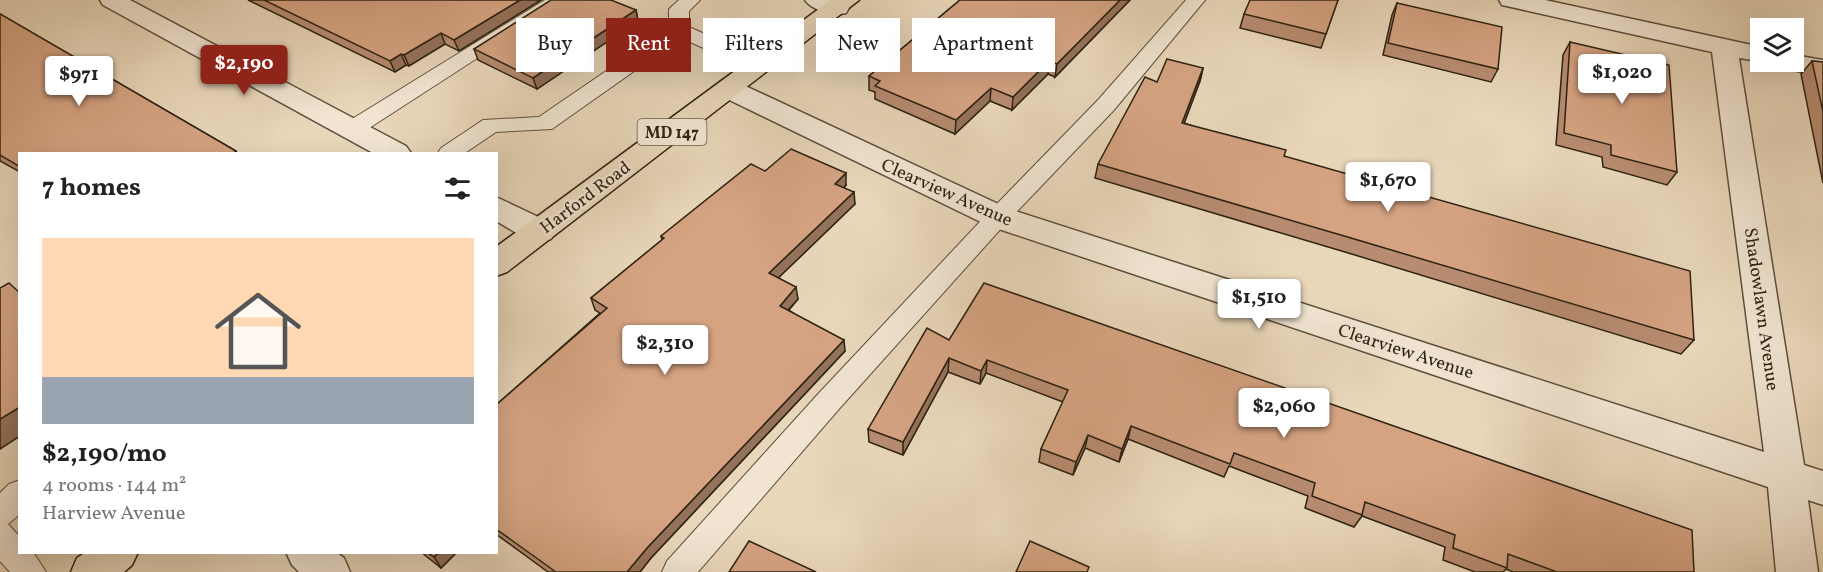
<!DOCTYPE html>
<meta charset="utf-8">
<style>
body{margin:0;font-family:Vollkorn,serif;background:#f6f6f6;color:#222;height:100vh;display:flex;flex-direction:column;font-size:22px;white-space:nowrap}
*{box-sizing:border-box;margin:0}
p{font-size:20px;color:#767676}
.icon{flex:none;width:33px;height:33px;fill:none;stroke:currentColor;stroke-width:2;stroke-linecap:round;stroke-linejoin:round}
.map{position:relative;flex:1;overflow:hidden}
.panel{position:absolute;left:18px;top:152px;width:480px;height:402px;display:flex;flex-direction:column;background:#fff;border-radius:0px;box-shadow:0 6px 24px #0002}
.panel>*{flex:none}
.hud{position:absolute;left:516px;top:18px;width:570px;height:54px;display:flex;gap:12px}
.tools{position:absolute;left:1750px;top:18px;display:grid;gap:12px}
.tools a{display:grid;place-items:center;width:54px;height:54px;border-radius:0px;background:#fff;box-shadow:0 6px 24px #0002;font-size:30px}
.price{position:absolute;translate:-50% -51px;padding:0 14px;border-radius:6px;background:#fff;color:#222;font-size:20px;line-height:39px;filter:drop-shadow(0 2px 3px #0008)}
.price::after{content:'';position:absolute;left:50%;top:36px;width:18px;height:14px;margin-left:-9px;background:inherit;clip-path:polygon(0 0,100% 0,50% 100%)}
.price.on{background:#8f2418;color:#fff}
ul{padding:0;list-style:none}
li{display:grid;align-content:center;gap:12px;height:318px;padding:0 24px}
li span{display:grid;place-items:center;height:186px;border-radius:0px;color:#555}
li>.icon{margin-inline-start:auto}
span .icon{width:108px;height:108px;fill:#fffc;stroke-width:1}
li b{font-size:26px}
h2{display:flex;justify-content:space-between;align-items:center;height:72px;padding:0 24px;font-size:26px}
.tag{padding:0 21px;border-radius:0px;background:#fff;box-shadow:0 6px 24px #0002;font-size:21px;line-height:54px}
.tag.on{background:#8f2418;color:#fff}
.map>svg:first-child{display:block}
.lines{fill:none;stroke-linecap:round;stroke-linejoin:round}
.service-casing{stroke:#5c4f3c;stroke-width:2}
.minor-casing{stroke:#5c4f3c;stroke-width:3}
.primary-casing{stroke:#2d2212;stroke-width:3}
.service{fill:#f1e5d2;fill-rule:evenodd}
.minor{fill:#f1e5d2;fill-rule:evenodd}
.primary{fill:#e9d7ba;fill-rule:evenodd}
.wall{fill:#b78c70;stroke:#2d2212;stroke-width:1.5}
.shaded-wall{fill:#95725b;stroke:#2d2212;stroke-width:1.5}
.building{fill:#d5a382;stroke:#2d2212;stroke-width:1.5}
.labels{text-anchor:middle;stroke-width:4.5;stroke-linejoin:round;paint-order:stroke}
.shield{fill:#f1e5d2;stroke:#685c4c;stroke-width:1.5}
.shield-label{font-size:16px;font-weight:bold;fill:#2d2212}
.street-label{font-size:18px;fill:#2d2212;stroke:#f1e5d2}
</style>
<div class="map">
<svg width="1823" height="572" viewBox="0 0 1823 572">
<rect width="100%" height="100%" fill="#e9d7ba"/>
<filter id="stains"><feTurbulence type="fractalNoise" baseFrequency=".00333" numOctaves="4"/><feColorMatrix values="0 0 0 0 .2 0 0 0 0 .09 0 0 0 0 .02 0 0 0 .5 -.17"/></filter>
<radialGradient id="worn" r=".72"><stop offset=".6" stop-color="#630" stop-opacity="0"/><stop offset="1" stop-color="#630" stop-opacity=".3"/></radialGradient>
<g class="lines">
<defs>
<g id="service">
<polygon points="545,0 567,0 360,134 344,134 341,129 344,124"/>
<polygon points="679,0 700,0 689,11 689,27 767,62 770,66 767,70 753,70 681,38 552,129 496,132 465,153 438,153 441,148 483,120 539,117 669,28 669,9"/>
<polygon points="1186,0 1205,0 1114,110 1006,223 839,409 698,572 662,572 667,561 819,393 990,211 1098,100"/>
<polygon points="20,480 20,514 8,524 20,537 20,552 33,552 46,572 10,572 0,561 0,493 9,484"/>
</g>
<g id="minor">
<polygon points="100,0 130,0 406,146 411,153 373,153 103,5"/>
<path d="M 805,0 L 839,0 L 849,8 L 846,13 C 833,16 813,11 805,0 Z"/>
<polygon points="1499,0 1545,0 1761,47 1761,62 1766,62 1739,58 1804,465 1823,471 1823,505 1808,500 1818,572 1776,572 1768,487 987,225 719,95 715,89 719,83 729,81 739,83 1009,209 1764,452 1712,52 1511,7 1502,5"/>
<polygon points="1794,55 1823,60 1823,76 1782,68 1778,62 1794,62"/>
<path d="M 496,197 L 551,223 L 556,231 L 551,239 C 531,245 514,231 496,221 Z"/>
<polygon points="286,552 336,552 344,558 350,572 299,572 292,565"/>
</g>
<g id="primary">
<polygon points="831,0 859,0 507,272 496,276 496,247"/>
<polygon points="86,552 138,552 132,565 124,572 71,572 77,558"/>
</g>
</defs>
<!-- service casing -->
<use href="#service" class="service-casing"/>
<!-- minor casing -->
<use href="#minor" class="minor-casing"/>
<!-- primary casing -->
<use href="#primary" class="primary-casing"/>
<!-- service -->
<use href="#service" class="service"/>
<!-- minor -->
<use href="#minor" class="minor"/>
<!-- primary -->
<use href="#primary" class="primary"/>
</g>
<!-- wall -->
<g class="wall">
<polygon points="248,0 541,0 459,51 445,44 409,66 406,65 395,72"/>
<polygon points="960,0 1130,0 1055,77 1048,74 1012,110 990,101 955,134 875,99 875,92 869,90 869,76"/>
<polygon points="1338,0 1321,48 1240,28 1244,14"/>
<polygon points="1397,3 1498,69 1491,82 1383,55 1392,15"/>
<polygon points="636,10 638,21 537,89 478,60 474,49"/>
<polygon points="0,14 236,151 237,153 20,153 20,172 0,161"/>
<polygon points="1570,42 1677,172 1667,185 1603,167 1602,157 1556,145 1563,55"/>
<polygon points="1812,61 1823,62 1823,183 1801,74"/>
<polygon points="1203,68 1200,81 1184,123 1284,156 1694,340 1681,354 1345,252 1095,178 1098,164 1157,82"/>
<polygon points="765,171 846,185 844,188 855,204 778,278 798,299 789,310 845,351 651,558 640,572 548,572 496,534 496,405 600,313 595,310 591,298 662,240 661,236"/>
<polygon points="949,340 1694,572 1513,572 1506,569 1503,572 1475,572 1443,560 1445,547 1362,516 1354,527 1305,508 1308,496 1229,466 1224,477 1128,439 1119,462 1085,448 1073,475 1039,462 1041,449 1063,402 986,373 980,384 948,372 903,455 869,442 868,429"/>
<polygon points="421,552 457,552 441,568"/>
</g>
<!-- shaded-wall -->
<g class="shaded-wall">
<polygon points="520,0 541,0 459,51 454,40"/>
<polygon points="1120,0 1130,0 1055,77 1057,64"/>
<polygon points="636,10 638,21 537,89 533,78"/>
<polygon points="441,33 445,44 409,66 404,55"/>
<polygon points="401,54 406,65 395,72 390,61"/>
<polygon points="1049,61 1048,74 1012,110 1013,97"/>
<polygon points="1203,68 1200,81 1179,137 1182,123"/>
<polygon points="991,88 990,101 955,134 956,120"/>
<polygon points="846,173 846,185 836,196 835,184"/>
<polygon points="854,192 855,204 771,285 769,273"/>
<polygon points="796,287 798,299 782,317 780,306"/>
<polygon points="844,340 845,351 651,558 640,572 627,572 647,548"/>
<polygon points="949,358 948,372 903,455 903,442"/>
<polygon points="987,360 986,373 980,384 981,371"/>
<polygon points="20,407 20,436 0,449 0,419"/>
<polygon points="1131,426 1128,439 1119,462 1122,449"/>
<polygon points="1088,435 1085,448 1073,475 1076,462"/>
<polygon points="439,552 457,552 441,568 434,557"/>
</g>
<!-- building -->
<g class="building">
<polygon points="264,0 520,0 454,40 441,33 404,55 401,54 390,61"/>
<polygon points="551,0 611,0 636,10 533,78 474,49"/>
<polygon points="960,0 1120,0 1057,64 1049,61 1013,97 991,88 956,120 875,86 880,81 869,76"/>
<polygon points="1250,0 1338,0 1326,34 1244,14"/>
<polygon points="1397,3 1502,27 1498,69 1388,43"/>
<polygon points="0,14 236,151 233,153 20,153 20,167 0,155"/>
<polygon points="1570,42 1669,65 1677,172 1611,155 1611,145 1564,133"/>
<polygon points="1167,59 1203,68 1182,123 1286,150 1284,156 1690,271 1694,340 1351,238 1098,164 1145,77 1157,82"/>
<polygon points="1812,61 1823,62 1823,112"/>
<polygon points="791,149 846,173 835,184 854,192 769,273 796,287 780,306 844,340 647,548 627,572 556,572 496,529 496,405 607,308 591,298 664,238 661,236 751,164 765,171"/>
<polygon points="9,283 20,293 20,407 0,419 0,288"/>
<polygon points="984,283 1692,530 1694,572 1557,572 1508,554 1507,568 1453,548 1455,535 1365,502 1362,515 1312,496 1315,483 1234,453 1230,464 1131,426 1122,449 1088,435 1076,462 1041,449 1068,390 987,360 981,371 949,358 903,442 868,429 927,328 949,340"/>
<polygon points="749,541 816,572 729,572"/>
<polygon points="1030,541 1089,567 1087,572 1016,572"/>
<polygon points="426,552 439,552 434,557"/>
</g>
<g class="labels">
<!-- shield labels -->
<rect class="shield" x="637.5" y="119" width="69" height="26" rx="4.5"/>
<g class="shield-label">
<text x="672" y="138">MD 147</text>
</g>
<!-- street labels -->
<g class="street-label">
<text transform="translate(947 192) rotate(24)" y="6">Clearview Avenue</text>
<text transform="translate(585 197) rotate(-37)" y="6">Harford Road</text>
<text transform="translate(1762 309) rotate(82)" y="6">Shadowlawn Avenue</text>
<text transform="translate(1406 351) rotate(18)" y="6">Clearview Avenue</text>
</g>
</g>
<rect width="100%" height="100%" filter="url(#stains)"/>
<rect width="100%" height="100%" fill="url(#worn)"/>
</svg>
<div class="tools">
<a><svg class="icon" aria-label="layers" viewBox="0 0 24 24"><path d="M12 4l9 5-9 5-9-5zM3 14l9 5 9-5"/></svg></a>
</div>
<b class="price on" style="left:244px;top:96px">$2,190</b>
<b class="price" style="left:1622px;top:105px">$1,020</b>
<b class="price" style="left:79px;top:107px">$971</b>
<b class="price" style="left:1388px;top:213px">$1,670</b>
<b class="price" style="left:1259px;top:330px">$1,510</b>
<b class="price" style="left:665px;top:376px">$2,310</b>
<b class="price" style="left:1284px;top:439px">$2,060</b>
<div class="hud">
<a class="tag">Buy</a>
<a class="tag on">Rent</a>
<a class="tag">Filters</a>
<a class="tag">New</a>
<a class="tag">Apartment</a>
</div>
<section class="panel">
<h2>7 homes<svg class="icon" aria-label="filters" viewBox="0 0 24 24"><path d="M4 7h16M4 17h16"/><circle cx="9" cy="7" r="2"/><circle cx="15" cy="17" r="2"/></svg></h2>
<ul>
<li><span style="background:linear-gradient(#ffd9b3 75%,#9aa5b1 0)"><svg class="icon" aria-label="home" viewBox="0 0 24 24"><path d="M3 11l9-7 9 7M6 9v11h12V9"/></svg></span><div><b>$2,190/mo</b><p>4 rooms · 144 m²</p><p>Harview Avenue</p></div></li>
</ul>
</section>
</div>
